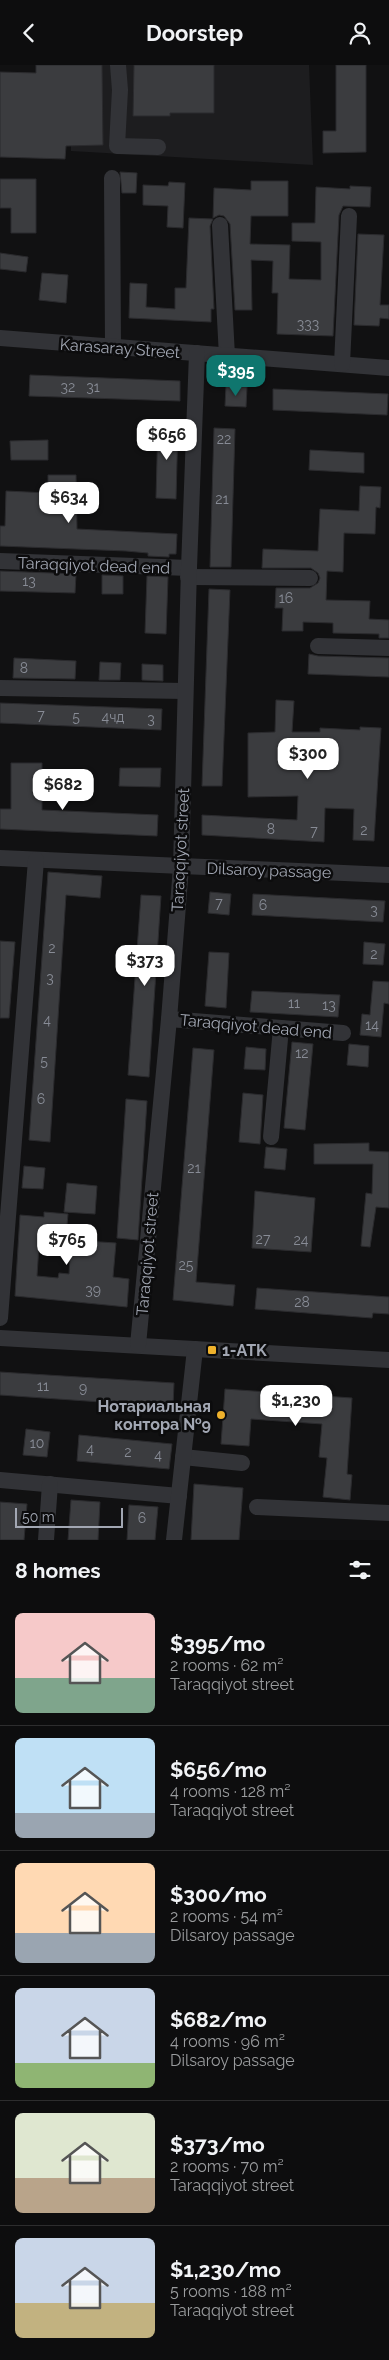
<!DOCTYPE html>
<meta charset="utf-8">
<style>
body{margin:0;font-family:Raleway,sans-serif;background:#161617;color:#f1f3f6;height:100vh;display:flex;flex-direction:column;font-size:19px;white-space:nowrap}
*{box-sizing:border-box;margin:0}
p{font-size:16px;color:#9a9c9e}
.icon{flex:none;width:28px;height:28px;fill:none;stroke:currentColor;stroke-width:2;stroke-linecap:round;stroke-linejoin:round}
.map{position:relative;height:1475px;overflow:hidden}
.drawer{display:flex;flex-direction:column;background:#0d0d0e;flex:1}
.drawer>*{flex:none}
.scale{position:absolute;left:15px;bottom:12px;width:108px;box-sizing:border-box;padding-left:5px;border:2px solid #a2a7b3;border-top:0;font-size:14px;line-height:18px;white-space:nowrap;color:#a2a7b3;-webkit-text-stroke:4px #0c0c0d;paint-order:stroke}
.price{position:absolute;translate:-50% -42px;padding:0 11px;border-radius:10px;background:#fff;color:#222;font-size:16px;line-height:32px;filter:drop-shadow(0 1px 2px #0008)}
.price::after{content:'';position:absolute;left:50%;top:30px;width:15px;height:11px;margin-left:-8px;background:inherit;clip-path:polygon(0 0,100% 0,50% 100%)}
.price.active{background:#0f766e;color:#fff}
ul{padding:0;list-style:none}
li{display:flex;align-items:center;gap:15px;height:125px;padding:0 15px}
li+li{border-top:1px solid #2d2d2e}
li span{display:grid;place-items:center;flex:none;width:140px;height:100px;border-radius:8px;color:#555}
li>.icon{margin-inline-start:auto}
span .icon{width:60px;height:60px;fill:#fffc;stroke-width:1}
li b{font-size:21px}
h2{display:flex;justify-content:space-between;align-items:center;height:60px;padding:0 15px;font-size:21px}
header{display:flex;justify-content:space-between;align-items:center;height:65px;padding:0 15px;background:#0d0d0e;font-size:22px;font-weight:700}
.map>svg:first-child{display:block}
.built{fill:#1d1d1f}
.building{fill:#3b3c3f;stroke:#2b2b2e}
.lines{fill:none;stroke-linecap:round;stroke-linejoin:round}
.minor{stroke:#323337;stroke-width:16}
.poi-dot{fill:#efb22c;stroke:#0c0c0d;stroke-width:2}
.labels{text-anchor:middle;stroke-width:5;stroke-linejoin:round;paint-order:stroke}
.number-label{font-size:14px;fill:#888c96}
.street-label{font-size:16px;fill:#a2a7b3;stroke:#0c0c0d}
.poi-label{font-size:16px;font-weight:bold;fill:#a2a7b3;stroke:#0c0c0d;text-anchor:start}
</style>
<header><svg class="icon" aria-label="back" viewBox="0 0 24 24"><path d="M15 5l-7 7 7 7"/></svg>Doorstep<svg class="icon" aria-label="person" viewBox="0 0 24 24"><circle cx="12" cy="8" r="4"/><path d="M4 21q1-7 8-7t8 7"/></svg></header>
<div class="map">
<svg width="389" height="1475" viewBox="0 0 389 1475">
<rect width="100%" height="100%" fill="#111112"/>
<!-- built -->
<polygon class="built" points="70,0 309,0 313,100 71,86"/>
<!-- building -->
<g class="building">
<polygon points="36,0 102,0 103,80 66,81 65,94 0,92 0,7 36,8"/>
<polygon points="134,0 214,0 214,48 170,48 170,51 133,51"/>
<polygon points="336,0 366,0 366,87 323,88 323,66 336,66"/>
<polygon points="120,107 137,108 136,128 122,128"/>
<polygon points="0,114 36,114 36,168 11,168 11,143 0,143"/>
<polygon points="251,116 288,116 288,151 251,151 250,179 290,180 289,214 321,215 321,177 292,176 292,158 315,158 316,122 350,124 350,121 371,122 370,142 343,141 339,150 333,271 277,269 278,228 272,228 273,196 251,195 252,245 235,245 230,159 224,151 219,150 213,153 214,123 251,125"/>
<polygon points="169,117 185,118 183,163 167,162 168,141 143,140 143,120 168,121"/>
<polygon points="189,153 213,154 210,161 214,244 211,244 211,257 129,253 130,218 147,219 146,242 175,244 175,223 186,223"/>
<polygon points="358,169 384,170 380,240 389,240 389,254 380,253 379,261 354,260"/>
<polygon points="0,188 28,192 26,207 0,204"/>
<polygon points="42,208 68,210 66,238 39,235"/>
<polygon points="30,310 180,316 180,336 29,331"/>
<polygon points="226,321 247,322 246,342 225,341"/>
<polygon points="273,324 388,329 387,350 273,345"/>
<polygon points="158,358 178,358 176,434 156,433"/>
<polygon points="214,363 235,364 231,502 210,502"/>
<polygon points="48,375 48,395 11,395 10,376"/>
<polygon points="310,385 364,388 364,408 309,405"/>
<polygon points="48,410 76,410 77,464 177,469 176,489 169,489 169,492 148,491 148,488 126,486 0,481 0,461 5,461 6,426 48,428"/>
<polygon points="360,421 381,422 380,443 376,442 375,469 344,468 343,507 327,506 326,535 370,536 369,554 389,555 389,573 379,573 379,569 333,568 333,558 303,557 303,566 282,566 283,543 275,543 276,523 310,523 318,518 320,513 318,508 311,503 262,503 263,484 318,486 320,444 359,446"/>
<polygon points="0,506 76,509 75,528 0,526"/>
<polygon points="102,510 123,511 123,529 102,529"/>
<polygon points="147,511 168,512 166,569 145,568"/>
<polygon points="209,524 230,525 222,721 202,721"/>
<polygon points="309,589 318,591 389,593 389,612 308,609"/>
<polygon points="14,593 76,596 75,614 13,613"/>
<polygon points="100,597 121,598 120,615 99,615"/>
<polygon points="142,599 163,600 163,616 142,615"/>
<polygon points="276,635 294,636 292,667 320,667 320,663 360,665 360,662 381,663 374,776 353,775 354,744 325,743 324,777 202,770 202,750 297,755 298,731 248,732 248,668 275,667"/>
<polygon points="0,638 162,644 161,665 0,658"/>
<polygon points="11,698 42,698 42,745 158,750 157,771 0,764 0,744 11,744"/>
<polygon points="120,703 161,703 160,722 119,721"/>
<polygon points="48,807 102,811 100,833 66,830 50,1077 29,1075"/>
<polygon points="210,827 231,829 229,850 208,848"/>
<polygon points="253,829 385,836 383,857 252,850"/>
<polygon points="141,830 161,831 149,1012 128,1010"/>
<polygon points="0,876 15,877 9,953 0,953"/>
<polygon points="364,877 385,879 383,900 363,899"/>
<polygon points="209,887 229,888 226,943 205,941"/>
<polygon points="373,916 389,917 389,939 384,938 381,972 360,970 362,949 370,950"/>
<polygon points="252,926 340,930 338,952 250,947"/>
<polygon points="292,977 313,979 305,1065 284,1063"/>
<polygon points="349,979 369,981 368,1002 347,1000"/>
<polygon points="246,982 266,984 265,1005 244,1004"/>
<polygon points="193,983 214,985 196,1217 235,1220 233,1241 173,1235"/>
<polygon points="243,1028 263,1030 260,1079 239,1077"/>
<polygon points="126,1034 147,1036 138,1175 117,1173"/>
<polygon points="369,1078 369,1086 389,1087 389,1143 376,1142 370,1182 361,1181 366,1128 372,1129 373,1099 314,1099 314,1079"/>
<polygon points="266,1082 287,1084 285,1105 264,1103"/>
<polygon points="24,1101 45,1103 43,1124 22,1123"/>
<polygon points="67,1118 97,1121 95,1149 64,1147"/>
<polygon points="255,1126 315,1133 311,1187 252,1183"/>
<polygon points="44,1147 68,1149 65,1182 39,1180 37,1211 58,1213 59,1208 69,1209 71,1175 116,1178 113,1212 129,1214 127,1242 15,1231 20,1150 44,1152"/>
<polygon points="257,1223 389,1232 389,1249 373,1248 372,1253 255,1244"/>
<polygon points="0,1307 174,1318 173,1342 0,1330"/>
<polygon points="225,1324 352,1333 347,1409 352,1410 350,1435 323,1432 327,1393 319,1392 322,1359 251,1354 249,1381 221,1379"/>
<polygon points="26,1364 50,1367 47,1392 23,1390"/>
<polygon points="79,1370 172,1379 169,1404 77,1396"/>
<polygon points="194,1419 243,1423 239,1475 191,1475"/>
<polygon points="71,1435 100,1437 98,1475 68,1475"/>
<polygon points="0,1437 27,1439 24,1475 0,1475"/>
<polygon points="129,1440 158,1442 155,1475 127,1475"/>
</g>
<g class="lines">
<!-- minor -->
<g class="minor">
<polyline points="118,0 120,25 117,81 158,82"/>
<polyline points="112,113 113,282"/>
<polyline points="220,160 227,291"/>
<polyline points="0,273 389,303"/>
<polyline points="342,299 349,151"/>
<polyline points="0,496 189,503"/>
<polyline points="188,512 310,513"/>
<polyline points="318,581 389,583"/>
<polyline points="0,623 185,626"/>
<polyline points="0,793 389,810"/>
<polyline points="169,954 343,968"/>
<polyline points="271,1072 281,963"/>
<polyline points="0,1253 36,795"/>
<polyline points="0,1273 389,1295"/>
<polyline points="138,1280 169,954 181,802 189,503 197,288"/>
<polyline points="183,1392 242,1398"/>
<polyline points="0,1415 179,1431"/>
<polyline points="257,1442 389,1448"/>
<polyline points="46,1475 50,1419"/>
<polyline points="174,1475 195,1284"/>
</g>
</g>
<!-- markers -->
<g class="poi-dot">
<rect x="207" y="1280" width="10" height="10" rx="2.5"/>
<circle cx="221" cy="1350" r="5"/>
</g>
<g class="labels">
<!-- number labels -->
<g class="number-label">
<text x="308" y="264">333</text>
<text x="68" y="327">32</text>
<text x="93" y="327">31</text>
<text x="224" y="379">22</text>
<text x="222" y="439">21</text>
<text x="29" y="521">13</text>
<text x="286" y="538">16</text>
<text x="24" y="608">8</text>
<text x="41" y="655">7</text>
<text x="76" y="657">5</text>
<text x="113" y="657">4чд</text>
<text x="151" y="659">3</text>
<text x="271" y="769">8</text>
<text x="364" y="770">2</text>
<text x="314" y="771">7</text>
<text x="219" y="843">7</text>
<text x="263" y="845">6</text>
<text x="374" y="850">3</text>
<text x="52" y="888">2</text>
<text x="374" y="894">2</text>
<text x="50" y="918">3</text>
<text x="294" y="943">11</text>
<text x="329" y="945">13</text>
<text x="47" y="960">4</text>
<text x="372" y="965">14</text>
<text x="302" y="993">12</text>
<text x="44" y="1001">5</text>
<text x="41" y="1039">6</text>
<text x="194" y="1108">21</text>
<text x="263" y="1179">27</text>
<text x="301" y="1180">24</text>
<text x="186" y="1205">25</text>
<text x="93" y="1230">39</text>
<text x="302" y="1242">28</text>
<text x="43" y="1326">11</text>
<text x="83" y="1328">9</text>
<text x="37" y="1383">10</text>
<text x="90" y="1389">4</text>
<text x="128" y="1392">2</text>
<text x="158" y="1395">4</text>
<text x="142" y="1458">6</text>
</g>
<!-- street labels -->
<g class="street-label">
<text transform="translate(120 283) rotate(4)" y="6">Karasaray Street</text>
<text transform="translate(94 500) rotate(2)" y="6">Taraqqiyot dead end</text>
<text transform="translate(180 785) rotate(-87)" y="6">Taraqqiyot street</text>
<text transform="translate(269 805) rotate(2)" y="6">Dilsaroy passage</text>
<text transform="translate(256 961) rotate(5)" y="6">Taraqqiyot dead end</text>
<text transform="translate(147 1189) rotate(-85)" y="6">Taraqqiyot street</text>
</g>
<!-- poi labels -->
<g class="poi-label">
<text x="222" y="1291">1-ATK</text>
<text x="211" y="1347" text-anchor="end">Нотариальная<tspan x="211" dy="18">контора №9</tspan></text>
</g>
</g>
</svg>
<div class="scale">50 m</div>
<b class="price active" style="left:236px;top:332px">$395</b>
<b class="price" style="left:167px;top:396px">$656</b>
<b class="price" style="left:69px;top:459px">$634</b>
<b class="price" style="left:308px;top:715px">$300</b>
<b class="price" style="left:63px;top:746px">$682</b>
<b class="price" style="left:145px;top:922px">$373</b>
<b class="price" style="left:67px;top:1201px">$765</b>
<b class="price" style="left:296px;top:1362px">$1,230</b>
</div>
<section class="drawer">
<h2>8 homes<svg class="icon" aria-label="filters" viewBox="0 0 24 24"><path d="M4 7h16M4 17h16"/><circle cx="9" cy="7" r="2"/><circle cx="15" cy="17" r="2"/></svg></h2>
<ul>
<li><span style="background:linear-gradient(#f6c9c9 65%,#7fa58c 0)"><svg class="icon" aria-label="home" viewBox="0 0 24 24"><path d="M3 11l9-7 9 7M6 9v11h12V9"/></svg></span><div><b>$395/mo</b><p>2 rooms · 62 m²</p><p>Taraqqiyot street</p></div></li>
<li><span style="background:linear-gradient(#bfe0f5 75%,#9aa5b1 0)"><svg class="icon" aria-label="home" viewBox="0 0 24 24"><path d="M3 11l9-7 9 7M6 9v11h12V9"/></svg></span><div><b>$656/mo</b><p>4 rooms · 128 m²</p><p>Taraqqiyot street</p></div></li>
<li><span style="background:linear-gradient(#ffd9b3 70%,#9aa5b1 0)"><svg class="icon" aria-label="home" viewBox="0 0 24 24"><path d="M3 11l9-7 9 7M6 9v11h12V9"/></svg></span><div><b>$300/mo</b><p>2 rooms · 54 m²</p><p>Dilsaroy passage</p></div></li>
<li><span style="background:linear-gradient(#c9d6e8 75%,#8fb573 0)"><svg class="icon" aria-label="home" viewBox="0 0 24 24"><path d="M3 11l9-7 9 7M6 9v11h12V9"/></svg></span><div><b>$682/mo</b><p>4 rooms · 96 m²</p><p>Dilsaroy passage</p></div></li>
<li><span style="background:linear-gradient(#dfe7d0 65%,#b9a48a 0)"><svg class="icon" aria-label="home" viewBox="0 0 24 24"><path d="M3 11l9-7 9 7M6 9v11h12V9"/></svg></span><div><b>$373/mo</b><p>2 rooms · 70 m²</p><p>Taraqqiyot street</p></div></li>
<li><span style="background:linear-gradient(#c9d6e8 65%,#c2b280 0)"><svg class="icon" aria-label="home" viewBox="0 0 24 24"><path d="M3 11l9-7 9 7M6 9v11h12V9"/></svg></span><div><b>$1,230/mo</b><p>5 rooms · 188 m²</p><p>Taraqqiyot street</p></div></li>
</ul>
</section>
